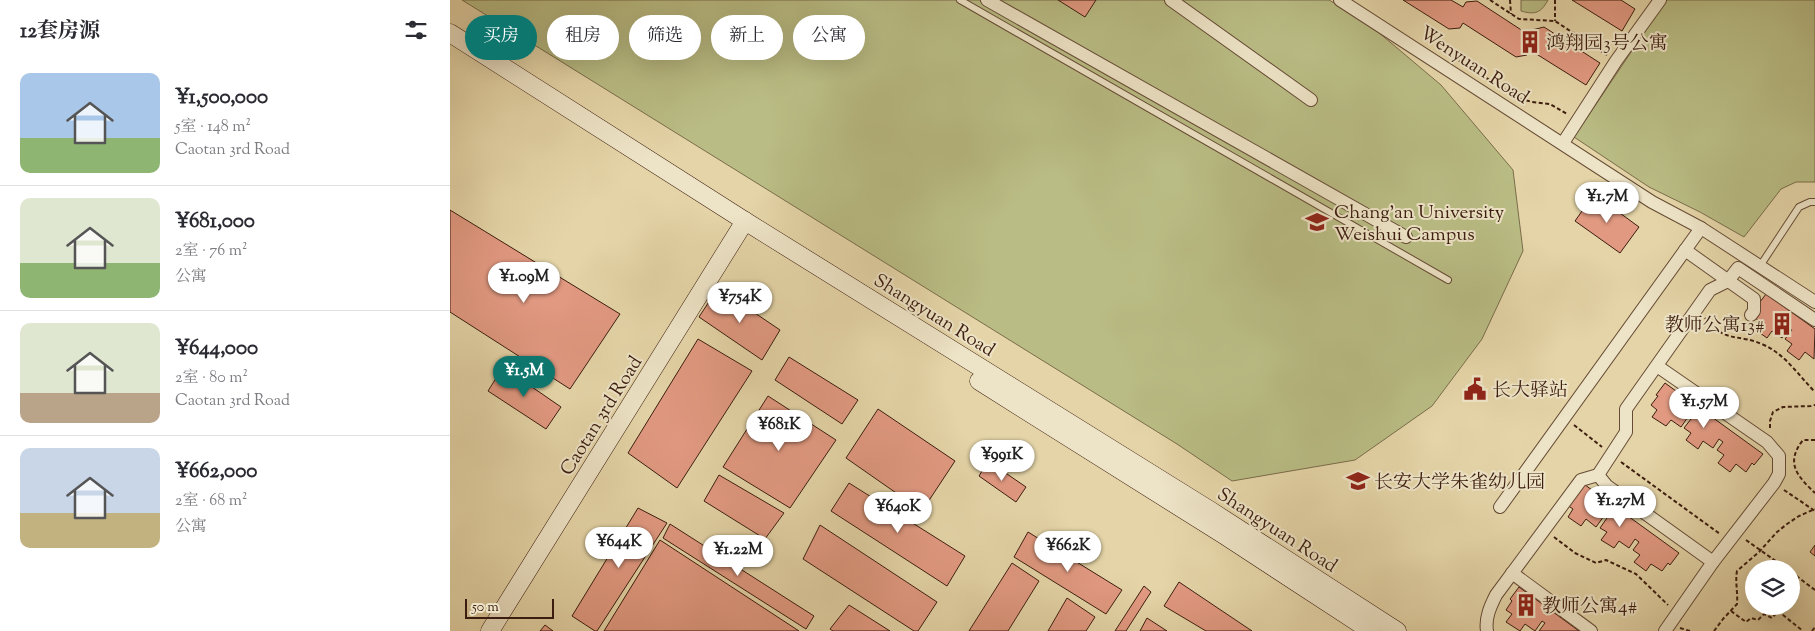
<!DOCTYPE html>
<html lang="zh">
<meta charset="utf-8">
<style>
body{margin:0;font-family:"Sorts Mill Goudy","Noto Serif SC",serif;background:#f7f7f7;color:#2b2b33;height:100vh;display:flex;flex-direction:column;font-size:19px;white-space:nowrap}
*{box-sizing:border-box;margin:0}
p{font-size:16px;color:#7c7c81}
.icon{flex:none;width:28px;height:28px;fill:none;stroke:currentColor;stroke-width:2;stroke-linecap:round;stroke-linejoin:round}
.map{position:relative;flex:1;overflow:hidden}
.details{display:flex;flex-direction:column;background:#fff;width:450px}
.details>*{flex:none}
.top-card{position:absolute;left:15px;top:15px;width:475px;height:45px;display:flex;gap:10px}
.buttons{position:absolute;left:1295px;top:560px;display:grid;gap:10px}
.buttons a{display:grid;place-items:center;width:55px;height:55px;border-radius:50%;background:#fff;box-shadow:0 5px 20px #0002;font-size:25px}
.scale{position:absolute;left:15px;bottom:12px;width:89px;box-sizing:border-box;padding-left:5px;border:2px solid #3c1d0f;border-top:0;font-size:14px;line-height:18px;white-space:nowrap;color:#3c1d0f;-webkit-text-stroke:4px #ede3c6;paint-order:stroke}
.price{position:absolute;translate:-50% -42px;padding:0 11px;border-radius:18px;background:#fff;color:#222;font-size:16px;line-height:32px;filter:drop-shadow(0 1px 2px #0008)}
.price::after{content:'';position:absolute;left:50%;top:30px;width:15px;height:11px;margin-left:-8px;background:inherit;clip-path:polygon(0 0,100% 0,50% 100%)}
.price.current{background:#0f766e;color:#fff}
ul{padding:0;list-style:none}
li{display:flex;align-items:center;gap:15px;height:125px;padding:0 20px}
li+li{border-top:1px solid #e1e1e2}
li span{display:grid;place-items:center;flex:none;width:140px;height:100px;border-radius:10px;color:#555}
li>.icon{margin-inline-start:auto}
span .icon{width:60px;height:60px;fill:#fffc;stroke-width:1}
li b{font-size:21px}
h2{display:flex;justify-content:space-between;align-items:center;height:60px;padding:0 20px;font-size:21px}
.tag{padding:0 18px;border-radius:22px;background:#fff;box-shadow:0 5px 20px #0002;font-size:18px;line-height:45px}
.tag.current{background:#0f766e;color:#fff}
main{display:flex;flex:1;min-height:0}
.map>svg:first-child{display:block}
.green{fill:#b9bc84;stroke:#7a6c4a}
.building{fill:#e19981;stroke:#3c1d0f}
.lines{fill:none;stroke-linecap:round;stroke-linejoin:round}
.lane-casing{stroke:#664b35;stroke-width:8}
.street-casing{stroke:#664b35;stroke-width:14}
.secondary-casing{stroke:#3c1d0f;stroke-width:19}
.path{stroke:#3c1d0f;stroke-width:2;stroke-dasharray:4 2.5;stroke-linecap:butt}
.lane{stroke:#ede3c6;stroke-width:6}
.street{stroke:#ede3c6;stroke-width:12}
.secondary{stroke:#ede3c6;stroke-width:18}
.labels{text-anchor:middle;stroke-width:4;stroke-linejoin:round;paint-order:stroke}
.poi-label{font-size:19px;fill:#3c1d0f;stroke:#ede3c6;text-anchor:start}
.street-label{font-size:19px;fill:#3c1d0f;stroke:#ede3c6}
</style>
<main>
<section class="details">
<h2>12套房源<svg class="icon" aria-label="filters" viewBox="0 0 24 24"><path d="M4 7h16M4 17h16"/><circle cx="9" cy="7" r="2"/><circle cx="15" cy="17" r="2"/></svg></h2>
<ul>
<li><span style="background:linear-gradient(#a9c7e8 65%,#8fb573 0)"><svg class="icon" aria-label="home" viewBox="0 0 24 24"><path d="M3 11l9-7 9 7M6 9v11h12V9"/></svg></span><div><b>¥1,500,000</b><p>5室 · 148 m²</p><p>Caotan 3rd Road</p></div></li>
<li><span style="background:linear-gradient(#dfe7d0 65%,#8fb573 0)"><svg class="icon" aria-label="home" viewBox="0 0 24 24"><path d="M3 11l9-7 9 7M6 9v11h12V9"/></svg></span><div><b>¥681,000</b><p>2室 · 76 m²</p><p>公寓</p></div></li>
<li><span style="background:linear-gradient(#dfe7d0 70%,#b9a48a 0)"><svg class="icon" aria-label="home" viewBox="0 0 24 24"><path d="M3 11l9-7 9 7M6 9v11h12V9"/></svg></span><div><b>¥644,000</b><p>2室 · 80 m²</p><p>Caotan 3rd Road</p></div></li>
<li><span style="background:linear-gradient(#c9d6e8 65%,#c2b280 0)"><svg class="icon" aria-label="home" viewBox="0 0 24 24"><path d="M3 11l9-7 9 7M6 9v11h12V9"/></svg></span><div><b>¥662,000</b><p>2室 · 68 m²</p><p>公寓</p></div></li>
</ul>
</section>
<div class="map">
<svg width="1365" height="631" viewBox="0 0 1365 631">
<rect width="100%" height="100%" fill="#e4d4a7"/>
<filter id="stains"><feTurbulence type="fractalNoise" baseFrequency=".004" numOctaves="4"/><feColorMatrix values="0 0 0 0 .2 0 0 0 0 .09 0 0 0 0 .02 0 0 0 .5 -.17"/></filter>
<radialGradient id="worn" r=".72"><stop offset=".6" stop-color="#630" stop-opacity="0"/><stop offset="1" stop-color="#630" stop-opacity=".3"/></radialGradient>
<!-- green -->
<g class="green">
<polygon points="12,0 879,0 915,21 991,85 1063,170 1073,251 1032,339 982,406 905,460 782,481 727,444"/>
<path d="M 1071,0 L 1098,0 C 1091,13 1085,15 1071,11 Z"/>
<polygon points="1216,0 1365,0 1365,182 1346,182 1331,189 1294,237 1250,212 1199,187 1124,137"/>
</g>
<!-- building -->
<g class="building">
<polygon points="608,0 646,0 635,17"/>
<polygon points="953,0 1001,0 1013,7 1016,2 1027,1 1079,35 1082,30 1094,27 1150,63 1136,85 1080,50 1077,55 1066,57 1013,23 1010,28 999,29"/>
<polygon points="1122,0 1171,0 1185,9 1172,31"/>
<polygon points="1144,194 1189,227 1170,253 1125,221"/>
<polygon points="0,210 170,314 120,389 0,312"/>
<polygon points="268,288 330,330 312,360 249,317"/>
<polygon points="1316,294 1365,329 1364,359 1355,352 1349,360 1337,351 1342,344 1335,339 1342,330 1339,328 1332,338 1322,331 1317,338 1303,328 1309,321 1303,316 1307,306"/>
<polygon points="248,339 302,371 227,488 178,453"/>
<polygon points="339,357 408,400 392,424 325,380"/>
<polygon points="53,367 111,407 96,429 38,391"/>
<polygon points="1215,383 1313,454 1304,465 1302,463 1296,472 1286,464 1280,472 1268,463 1274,455 1267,450 1273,442 1269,439 1263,448 1253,441 1248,449 1236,440 1241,433 1234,428 1241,419 1238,417 1231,427 1221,420 1216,426 1202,417 1207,410 1201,405 1208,396 1206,395"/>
<polygon points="318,396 386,440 340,508 273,467"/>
<polygon points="428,409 505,461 472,511 396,458"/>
<polygon points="538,461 576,487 566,502 529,476"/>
<polygon points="269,475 334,513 315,539 254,501"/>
<polygon points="1131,482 1229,553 1220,565 1218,563 1212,571 1201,564 1196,571 1184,562 1190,555 1183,550 1189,542 1185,539 1179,548 1169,541 1164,548 1151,540 1157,532 1150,528 1157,518 1154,516 1146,527 1136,519 1131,526 1118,517 1123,509 1117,505"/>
<polygon points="399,483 515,556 497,586 381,511"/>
<polygon points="188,508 217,523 147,631 145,631 122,616"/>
<polygon points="220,524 364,616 356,629 213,538"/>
<polygon points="370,525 487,602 468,631 464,631 353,559"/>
<polygon points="578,532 672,590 656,614 564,557"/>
<polygon points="210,540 349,631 154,631"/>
<polygon points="1365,545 1365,556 1360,552"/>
<polygon points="562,563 589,581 558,631 519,631"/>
<polygon points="729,582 802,631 756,631 714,606"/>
<polygon points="694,586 701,592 676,631 665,631"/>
<polygon points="1069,587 1129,631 1089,631 1095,623 1092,621 1085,631 1075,624 1070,631 1056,622 1062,614 1056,610 1062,601 1060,599"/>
<polygon points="617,598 645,617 636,631 598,631"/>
<polygon points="399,605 440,631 383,631 380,629"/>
<polygon points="697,618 717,631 690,631"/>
<polygon points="95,625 103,631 90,631"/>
</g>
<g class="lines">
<defs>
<g id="lane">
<polyline points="510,0 998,280"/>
<polyline points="1310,266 1349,207 1360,202 1365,202"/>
</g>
<g id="street">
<polyline points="537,0 956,237"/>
<polyline points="721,0 861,100"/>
<polyline points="890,0 1202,202 1251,228 1365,302"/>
<polyline points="1113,143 1166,61 1210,0"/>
<polyline points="1235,250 1304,299 1304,311 1301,315"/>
<polyline points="1207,366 1317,442 1329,456 1329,474 1324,483 1263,562 1215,631"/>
<polyline points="1148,475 1157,486 1263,562"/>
<polyline points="1050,507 1251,228"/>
<polyline points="1062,573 1141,631"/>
<path d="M 1037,631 C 1035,618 1040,607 1046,595 L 1131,480 L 1148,475 L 1176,432 L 1176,409 L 1260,290 L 1278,281 L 1288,268 L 1365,320"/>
</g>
<g id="secondary">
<polyline points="0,33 295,221 761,511 947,631"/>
<polyline points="529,381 774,535 921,631"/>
<polyline points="40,631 295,221"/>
</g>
</defs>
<!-- lane casing -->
<use href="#lane" class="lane-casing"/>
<!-- street casing -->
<use href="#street" class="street-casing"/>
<!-- secondary casing -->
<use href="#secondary" class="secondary-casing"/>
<!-- path -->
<g class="path">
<polyline points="1040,0 1069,19 1105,21 1157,55"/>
<polyline points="1060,0 1061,14"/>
<polyline points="1105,0 1105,21"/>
<polyline points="998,54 1068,98 1082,102 1100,104 1117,114"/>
<path d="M 1255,318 C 1275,344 1289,333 1314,345 C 1336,355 1349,376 1365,392"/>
<polyline points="1124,425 1152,447"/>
<polyline points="1320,428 1320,421 1323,412 1333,407 1361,406 1365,405"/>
<path d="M 1365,440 L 1353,440 C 1335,463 1347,476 1365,493"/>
<polyline points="1171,462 1270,534"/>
<polyline points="1334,490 1365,511"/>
<polyline points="1104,537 1125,553 1146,563 1156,560 1186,574 1218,605"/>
<polyline points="1296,540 1337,569"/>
<polyline points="1341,572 1365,590"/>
<polyline points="1281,611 1296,622 1301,618 1308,620 1314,614 1322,618 1328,611 1353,631"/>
<polyline points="1230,628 1240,631"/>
<path d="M 1264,631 L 1273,619 L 1287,604 C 1288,593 1285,582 1287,571 L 1309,552 L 1327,532 L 1337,524 L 1349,516 L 1365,509"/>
<polyline points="1362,631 1365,627"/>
</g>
<!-- lane -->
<use href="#lane" class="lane"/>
<!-- street -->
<use href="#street" class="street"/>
<!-- secondary -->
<use href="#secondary" class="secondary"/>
</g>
<!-- icons -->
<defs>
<symbol id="building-bare" viewBox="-9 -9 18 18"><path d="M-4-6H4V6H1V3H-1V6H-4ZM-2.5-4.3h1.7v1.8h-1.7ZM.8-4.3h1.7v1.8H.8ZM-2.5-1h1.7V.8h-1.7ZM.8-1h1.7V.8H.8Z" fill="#8f2418" stroke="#ede3c6" stroke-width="2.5" paint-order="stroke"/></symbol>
<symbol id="university-bare" viewBox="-9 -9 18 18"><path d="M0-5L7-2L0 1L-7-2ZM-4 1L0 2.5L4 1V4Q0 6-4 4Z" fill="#8f2418" stroke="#ede3c6" stroke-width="2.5" paint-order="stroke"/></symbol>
<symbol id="civic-bare" viewBox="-9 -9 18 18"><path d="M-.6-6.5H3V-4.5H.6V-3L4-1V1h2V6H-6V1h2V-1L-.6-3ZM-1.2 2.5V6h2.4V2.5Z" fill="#8f2418" stroke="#ede3c6" stroke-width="2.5" paint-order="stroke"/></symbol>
<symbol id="school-bare" viewBox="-9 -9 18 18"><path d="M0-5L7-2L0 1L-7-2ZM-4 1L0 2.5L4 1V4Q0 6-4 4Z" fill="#8f2418" stroke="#ede3c6" stroke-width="2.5" paint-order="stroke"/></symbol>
</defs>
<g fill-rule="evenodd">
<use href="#building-bare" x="1064" y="26" width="32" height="32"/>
<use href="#university-bare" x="851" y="206" width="32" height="32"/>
<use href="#building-bare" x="1316" y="308" width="32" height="32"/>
<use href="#civic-bare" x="1009" y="373" width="32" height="32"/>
<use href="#school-bare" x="892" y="465" width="32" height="32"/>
<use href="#building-bare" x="1060" y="589" width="32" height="32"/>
</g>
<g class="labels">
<!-- poi labels -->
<g class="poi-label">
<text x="1096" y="49">鸿翔园3号公寓</text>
<text x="884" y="218">Chang'an University<tspan x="884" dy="22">Weishui Campus</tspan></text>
<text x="1315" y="331" text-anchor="end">教师公寓13#</text>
<text x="1042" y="396">长大驿站</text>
<text x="924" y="488">长安大学朱雀幼儿园</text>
<text x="1092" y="612">教师公寓4#</text>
</g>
<!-- street labels -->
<g class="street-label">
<text transform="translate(1025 64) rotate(33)" y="7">Wenyuan Road</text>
<text transform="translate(485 314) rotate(32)" y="7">Shangyuan Road</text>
<text transform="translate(150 415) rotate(-58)" y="7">Caotan 3rd Road</text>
<text transform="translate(828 529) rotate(33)" y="7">Shangyuan Road</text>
</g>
</g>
<rect width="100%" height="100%" filter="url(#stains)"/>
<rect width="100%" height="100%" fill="url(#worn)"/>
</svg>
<div class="buttons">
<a><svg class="icon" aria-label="layers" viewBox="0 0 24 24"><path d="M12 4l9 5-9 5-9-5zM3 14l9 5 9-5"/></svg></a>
</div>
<div class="scale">50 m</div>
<b class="price" style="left:1157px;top:224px">¥1.7M</b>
<b class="price" style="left:74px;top:304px">¥1.09M</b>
<b class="price" style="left:290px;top:324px">¥754K</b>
<b class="price current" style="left:74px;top:398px">¥1.5M</b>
<b class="price" style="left:1254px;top:429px">¥1.57M</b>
<b class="price" style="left:329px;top:452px">¥681K</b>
<b class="price" style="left:552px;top:482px">¥991K</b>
<b class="price" style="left:1170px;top:528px">¥1.27M</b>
<b class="price" style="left:448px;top:534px">¥640K</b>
<b class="price" style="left:169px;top:569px">¥644K</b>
<b class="price" style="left:618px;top:573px">¥662K</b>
<b class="price" style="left:288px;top:577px">¥1.22M</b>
<div class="top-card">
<a class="tag current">买房</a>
<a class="tag">租房</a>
<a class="tag">筛选</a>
<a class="tag">新上</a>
<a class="tag">公寓</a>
</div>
</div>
</main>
